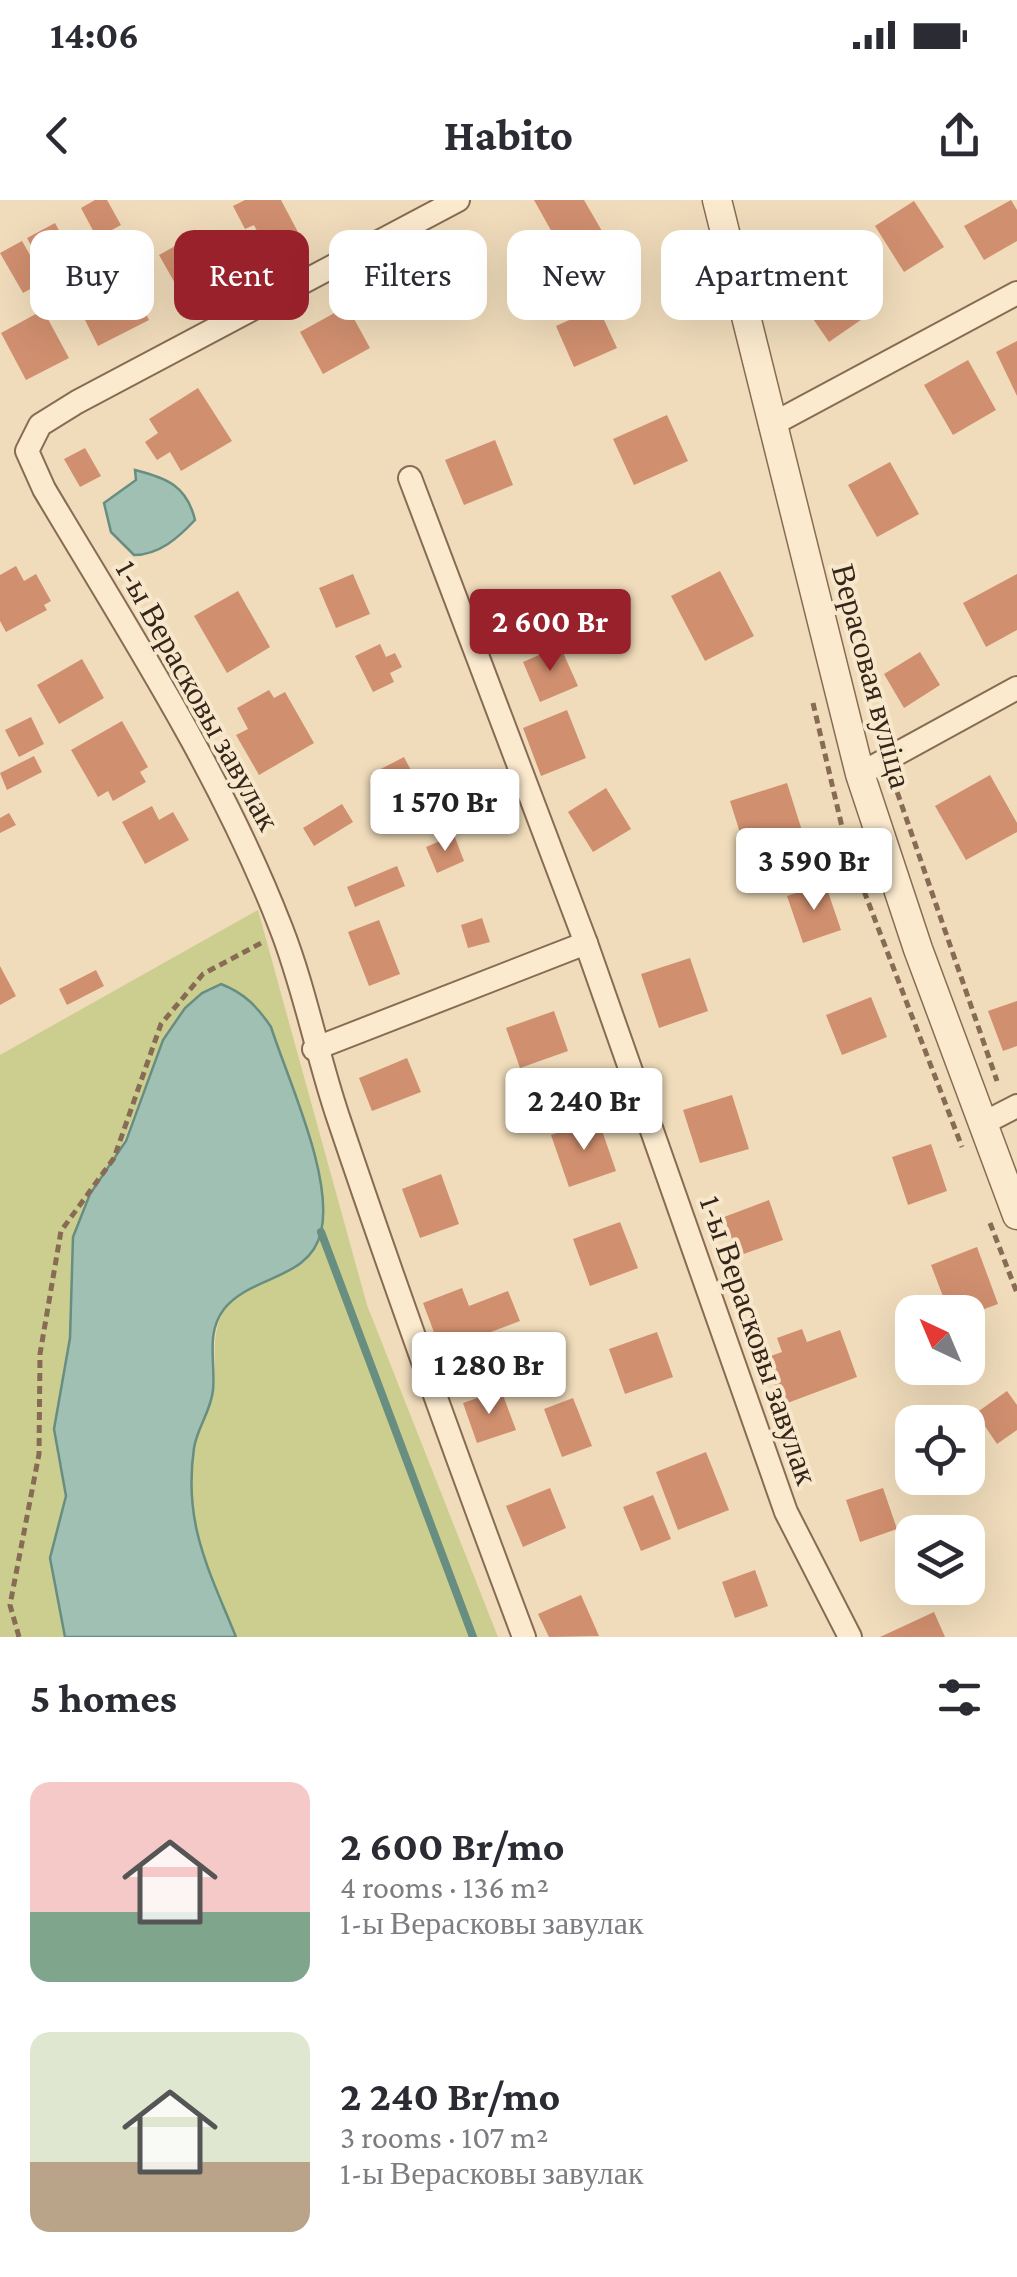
<!DOCTYPE html>
<meta charset="utf-8">
<style>
body{margin:0;font-family:"Crimson Pro",serif;background:#f7f7f7;color:#2b2b33;height:100vh;display:flex;flex-direction:column;font-size:38px;white-space:nowrap}
*{box-sizing:border-box;margin:0}
p{font-size:32px;color:#7c7c81}
.icon{flex:none;width:55px;height:55px;fill:none;stroke:currentColor;stroke-width:2;stroke-linecap:round;stroke-linejoin:round}
.map{position:relative;height:1437px;overflow:hidden}
.side{display:flex;flex-direction:column;background:#fff;flex:1}
.side>*{flex:none}
.banner{position:absolute;left:30px;top:30px;width:958px;height:90px;display:flex;gap:20px}
.needle{width:65px;rotate:316deg}
.tools{position:absolute;left:895px;top:1095px;display:grid;gap:20px}
.tools a{display:grid;place-items:center;width:90px;height:90px;border-radius:20px;background:#fff;box-shadow:0 10px 40px #0002;font-size:50px}
.price{position:absolute;translate:-50% -85px;padding:0 22px;border-radius:10px;background:#fff;color:#222;font-size:32px;line-height:65px;filter:drop-shadow(0 2px 5px #0008)}
.price::after{content:'';position:absolute;left:50%;top:60px;width:30px;height:22px;margin-left:-15px;background:inherit;clip-path:polygon(0 0,100% 0,50% 100%)}
.price.on{background:#99212c;color:#fff}
ul{padding:0;list-style:none}
li{display:flex;align-items:center;gap:30px;height:250px;padding:0 30px}
li span{display:grid;place-items:center;flex:none;width:280px;height:200px;border-radius:20px;color:#555}
li>.icon{margin-inline-start:auto}
span .icon{width:120px;height:120px;fill:#fffc;stroke-width:1}
li b{font-size:42px}
h2{display:flex;justify-content:space-between;align-items:center;height:120px;padding:0 30px;font-size:42px}
.tag{padding:0 35px;border-radius:20px;background:#fff;box-shadow:0 10px 40px #0002;font-size:35px;line-height:90px}
.tag.on{background:#99212c;color:#fff}
.status{display:flex;justify-content:space-between;align-items:center;height:70px;padding:0 50px;background:#fff;direction:ltr}
.status svg{height:28px;fill:currentColor}
header{display:flex;justify-content:space-between;align-items:center;height:130px;padding:0 30px;background:#fff;font-size:45px;font-weight:700}
.map>svg:first-child{display:block}
.green{fill:#ccce8f}
.water{fill:#a0c0b4;stroke:#678e81;stroke-width:2.5}
.lines{fill:none;stroke-linecap:round;stroke-linejoin:round}
.stream{stroke:#678e81;stroke-width:8}
.building{fill:#d08f6f}
.minor-casing{stroke:#886b54;stroke-width:26}
.tertiary-casing{stroke:#886b54;stroke-width:31}
.path{stroke:#886b54;stroke-width:5;stroke-dasharray:8 5;stroke-linecap:butt}
.minor{stroke:#fbeace;stroke-width:22}
.tertiary{stroke:#fbeace;stroke-width:28}
.labels{text-anchor:middle;stroke-width:8;stroke-linejoin:round;paint-order:stroke}
.street-label{font-size:32px;fill:#36251a;stroke:#f7e7cb}
</style>
<div class="status"><b>14:06</b><svg viewBox="0 0 49 12"><path d="M0 12V9h3v3zM5 12V6h3v6zM10 12V3h3v9zM15 12V0h3v12zM26 1h20v11H26zM47 4h2v5h-2z"/></svg></div>
<header><svg class="icon" aria-label="back" viewBox="0 0 24 24"><path d="M15 5l-7 7 7 7"/></svg>Habito<svg class="icon" aria-label="share" viewBox="0 0 24 24"><path d="M12 15V3M7 8l5-5 5 5M5 13v7h14v-7"/></svg></header>
<div class="map">
<svg width="1017" height="1437" viewBox="0 0 1017 1437">
<rect width="100%" height="100%" fill="#f0dcbb"/>
<!-- green -->
<path class="green" d="M 258,710 L 367,1105 L 498,1437 L 236,1437 C 211,1375 179,1313 195,1243 C 198,1228 208,1215 212,1200 C 220,1165 207,1144 224,1109 L 323,1001 L 271,827 L 238,791 L 202,793 L 185,808 L 163,840 L 116,961 L 90,994 L 73,1037 L 70,1138 L 57,1253 L 66,1296 L 50,1358 L 65,1437 L 0,1437 L 0,855 Z"/>
<!-- water -->
<g class="water">
<path d="M 135,270 C 167,278 187,286 195,320 C 178,338 159,355 134,355 L 111,332 L 104,303 L 136,280 Z"/>
<path d="M 221,784 C 244,793 257,806 271,827 C 288,880 334,978 321,1032 C 310,1080 251,1075 224,1109 C 205,1134 216,1163 213,1190 C 211,1211 197,1228 194,1248 C 183,1324 209,1370 236,1437 L 65,1437 L 50,1358 L 66,1296 L 54,1229 L 70,1138 L 73,1037 L 90,994 L 126,941 L 163,840 L 185,808 L 202,793 Z"/>
</g>
<g class="lines">
<!-- stream -->
<polyline class="stream" points="321,1032 473,1437"/>
</g>
<!-- building -->
<g class="building">
<polygon points="95,0 107,0 121,25 97,38 81,8"/>
<polygon points="245,0 281,0 299,34 267,51 254,25 245,29 233,6"/>
<polygon points="534,0 584,0 602,31 563,52"/>
<polygon points="1011,0 1017,10 1017,41 984,60 964,26"/>
<polygon points="914,1 944,47 904,72 875,26"/>
<polygon points="55,23 76,61 48,76 27,38"/>
<polygon points="202,31 224,71 214,76 217,81 184,99 159,55"/>
<polygon points="22,41 45,81 23,93 0,53"/>
<polygon points="456,51 476,96 430,117 412,77"/>
<polygon points="837,75 865,117 829,142 800,100"/>
<polygon points="108,76 113,85 127,77 149,120 98,146 77,104 87,99 82,89"/>
<polygon points="347,106 370,148 323,174 300,132"/>
<polygon points="598,107 617,148 574,167 556,126"/>
<polygon points="43,110 69,158 26,180 1,133"/>
<polygon points="1017,141 1017,196 996,152"/>
<polygon points="968,160 996,210 953,235 924,185"/>
<polygon points="198,188 232,241 181,271 170,252 157,260 145,242 158,233 149,219"/>
<polygon points="667,215 688,261 634,285 613,239"/>
<polygon points="495,240 513,285 464,305 445,260"/>
<polygon points="85,248 101,276 80,287 64,259"/>
<polygon points="890,262 919,314 877,337 848,285"/>
<polygon points="16,366 24,381 36,374 51,401 44,405 47,410 6,432 0,421 0,375"/>
<polygon points="720,371 754,436 705,461 671,396"/>
<polygon points="353,374 370,414 336,428 319,388"/>
<polygon points="1017,374 1017,430 986,447 963,403"/>
<polygon points="238,391 270,447 227,473 194,416"/>
<polygon points="380,444 386,457 395,453 402,467 390,473 394,482 373,492 355,456"/>
<polygon points="560,446 578,486 540,502 523,462"/>
<polygon points="920,452 940,485 904,508 884,474"/>
<polygon points="82,459 104,498 59,524 37,485"/>
<polygon points="269,490 274,498 285,492 314,543 259,575 236,535 248,529 237,508"/>
<polygon points="567,510 586,558 541,576 523,528"/>
<polygon points="31,517 44,544 19,557 5,530"/>
<polygon points="122,521 148,567 140,572 146,582 113,601 108,591 98,597 71,550"/>
<polygon points="34,556 42,572 7,590 0,573"/>
<polygon points="404,557 418,584 384,600 371,574"/>
<polygon points="990,575 1017,623 1017,632 966,660 935,606"/>
<polygon points="787,583 804,637 747,655 730,601"/>
<polygon points="606,588 631,629 593,652 568,612"/>
<polygon points="342,604 353,622 314,646 303,628"/>
<polygon points="152,606 159,620 173,612 189,640 145,664 122,622"/>
<polygon points="9,613 16,625 0,633 0,618"/>
<polygon points="454,635 464,661 437,673 426,647"/>
<polygon points="397,666 405,686 355,707 347,687"/>
<polygon points="825,683 841,730 803,743 787,696"/>
<polygon points="482,718 490,742 468,748 461,725"/>
<polygon points="379,720 400,774 369,786 348,732"/>
<polygon points="690,758 708,811 659,828 641,774"/>
<polygon points="0,766 16,796 0,805"/>
<polygon points="96,770 104,786 67,805 59,789"/>
<polygon points="871,797 887,837 842,855 826,815"/>
<polygon points="1017,801 1017,846 1003,851 988,811"/>
<polygon points="554,811 568,851 520,868 506,828"/>
<polygon points="407,858 421,892 372,911 359,878"/>
<polygon points="732,895 749,949 700,963 683,910"/>
<polygon points="598,919 616,971 569,987 551,935"/>
<polygon points="931,944 947,991 908,1005 892,957"/>
<polygon points="441,974 459,1024 420,1038 402,989"/>
<polygon points="769,1000 783,1040 738,1056 724,1017"/>
<polygon points="620,1022 638,1068 590,1086 573,1039"/>
<polygon points="977,1047 998,1104 968,1115 949,1112 931,1065"/>
<polygon points="462,1088 469,1106 508,1091 520,1121 441,1151 423,1103"/>
<polygon points="802,1129 807,1142 840,1130 857,1177 782,1205 765,1158 782,1152 777,1138"/>
<polygon points="657,1132 673,1177 625,1194 609,1149"/>
<polygon points="501,1190 516,1230 477,1243 463,1203"/>
<polygon points="1007,1191 1017,1205 1017,1230 997,1244 976,1213"/>
<polygon points="573,1198 592,1246 562,1257 544,1209"/>
<polygon points="706,1252 729,1310 678,1330 656,1272"/>
<polygon points="550,1288 566,1328 523,1347 506,1306"/>
<polygon points="883,1288 897,1329 860,1342 846,1300"/>
<polygon points="653,1295 671,1339 641,1351 623,1307"/>
<polygon points="755,1370 768,1406 735,1418 722,1382"/>
<polygon points="581,1395 599,1436 549,1437 538,1414"/>
<polygon points="934,1412 945,1437 880,1437"/>
</g>
<g class="lines">
<defs>
<g id="minor">
<path d="M 458,0 L 77,202 L 40,225 L 27,251 L 44,289 C 129,432 221,573 281,728 C 305,789 317,855 338,917 C 397,1092 459,1264 524,1437"/>
<polyline points="771,225 1017,93"/>
<polyline points="410,278 586,743 786,1312 850,1437"/>
<polyline points="860,574 1017,488"/>
<polyline points="314,849 586,743"/>
<polyline points="982,924 1017,906"/>
</g>
<polyline id="tertiary" points="717,0 860,574 918,749 1017,1015"/>
</defs>
<!-- minor casing -->
<use href="#minor" class="minor-casing"/>
<!-- tertiary casing -->
<use href="#tertiary" class="tertiary-casing"/>
<!-- path -->
<g class="path">
<polyline points="813,503 846,644 962,947"/>
<polyline points="893,580 997,881"/>
<polyline points="990,1023 1017,1093"/>
<polyline points="19,1437 10,1405 39,1254 40,1154 61,1031 114,958 161,824 203,774 263,742"/>
</g>
<!-- minor -->
<use href="#minor" class="minor"/>
<!-- tertiary -->
<use href="#tertiary" class="tertiary"/>
</g>
<g class="labels">
<!-- street labels -->
<g class="street-label">
<text transform="translate(872 476) rotate(75)" y="11">Верасовая вуліца</text>
<text transform="translate(198 495) rotate(61)" y="11">1-ы Верасковы завулак</text>
<text transform="translate(759 1140) rotate(71)" y="11">1-ы Верасковы завулак</text>
</g>
</g>
</svg>
<div class="tools">
<a><svg class="needle" viewBox="-14 -14 28 28"><path d="M0-13l5 13h-10z" fill="#e53935"/><path d="M0 13l5-13h-10z" fill="#7c7c81"/></svg></a>
<a><svg class="icon" aria-label="locate" viewBox="0 0 24 24"><circle cx="12" cy="12" r="6"/><path d="M12 2v4M12 18v4M2 12h4M18 12h4"/></svg></a>
<a><svg class="icon" aria-label="layers" viewBox="0 0 24 24"><path d="M12 4l9 5-9 5-9-5zM3 14l9 5 9-5"/></svg></a>
</div>
<b class="price on" style="left:550px;top:474px">2 600 Br</b>
<b class="price" style="left:445px;top:654px">1 570 Br</b>
<b class="price" style="left:814px;top:713px">3 590 Br</b>
<b class="price" style="left:584px;top:953px">2 240 Br</b>
<b class="price" style="left:489px;top:1217px">1 280 Br</b>
<div class="banner">
<a class="tag">Buy</a>
<a class="tag on">Rent</a>
<a class="tag">Filters</a>
<a class="tag">New</a>
<a class="tag">Apartment</a>
</div>
</div>
<section class="side">
<h2>5 homes<svg class="icon" aria-label="filters" viewBox="0 0 24 24"><path d="M4 7h16M4 17h16"/><circle cx="9" cy="7" r="2"/><circle cx="15" cy="17" r="2"/></svg></h2>
<ul>
<li><span style="background:linear-gradient(#f6c9c9 65%,#7fa58c 0)"><svg class="icon" aria-label="home" viewBox="0 0 24 24"><path d="M3 11l9-7 9 7M6 9v11h12V9"/></svg></span><div><b>2 600 Br/mo</b><p>4 rooms · 136 m²</p><p>1-ы Верасковы завулак</p></div></li>
<li><span style="background:linear-gradient(#dfe7d0 65%,#b9a48a 0)"><svg class="icon" aria-label="home" viewBox="0 0 24 24"><path d="M3 11l9-7 9 7M6 9v11h12V9"/></svg></span><div><b>2 240 Br/mo</b><p>3 rooms · 107 m²</p><p>1-ы Верасковы завулак</p></div></li>
</ul>
</section>
